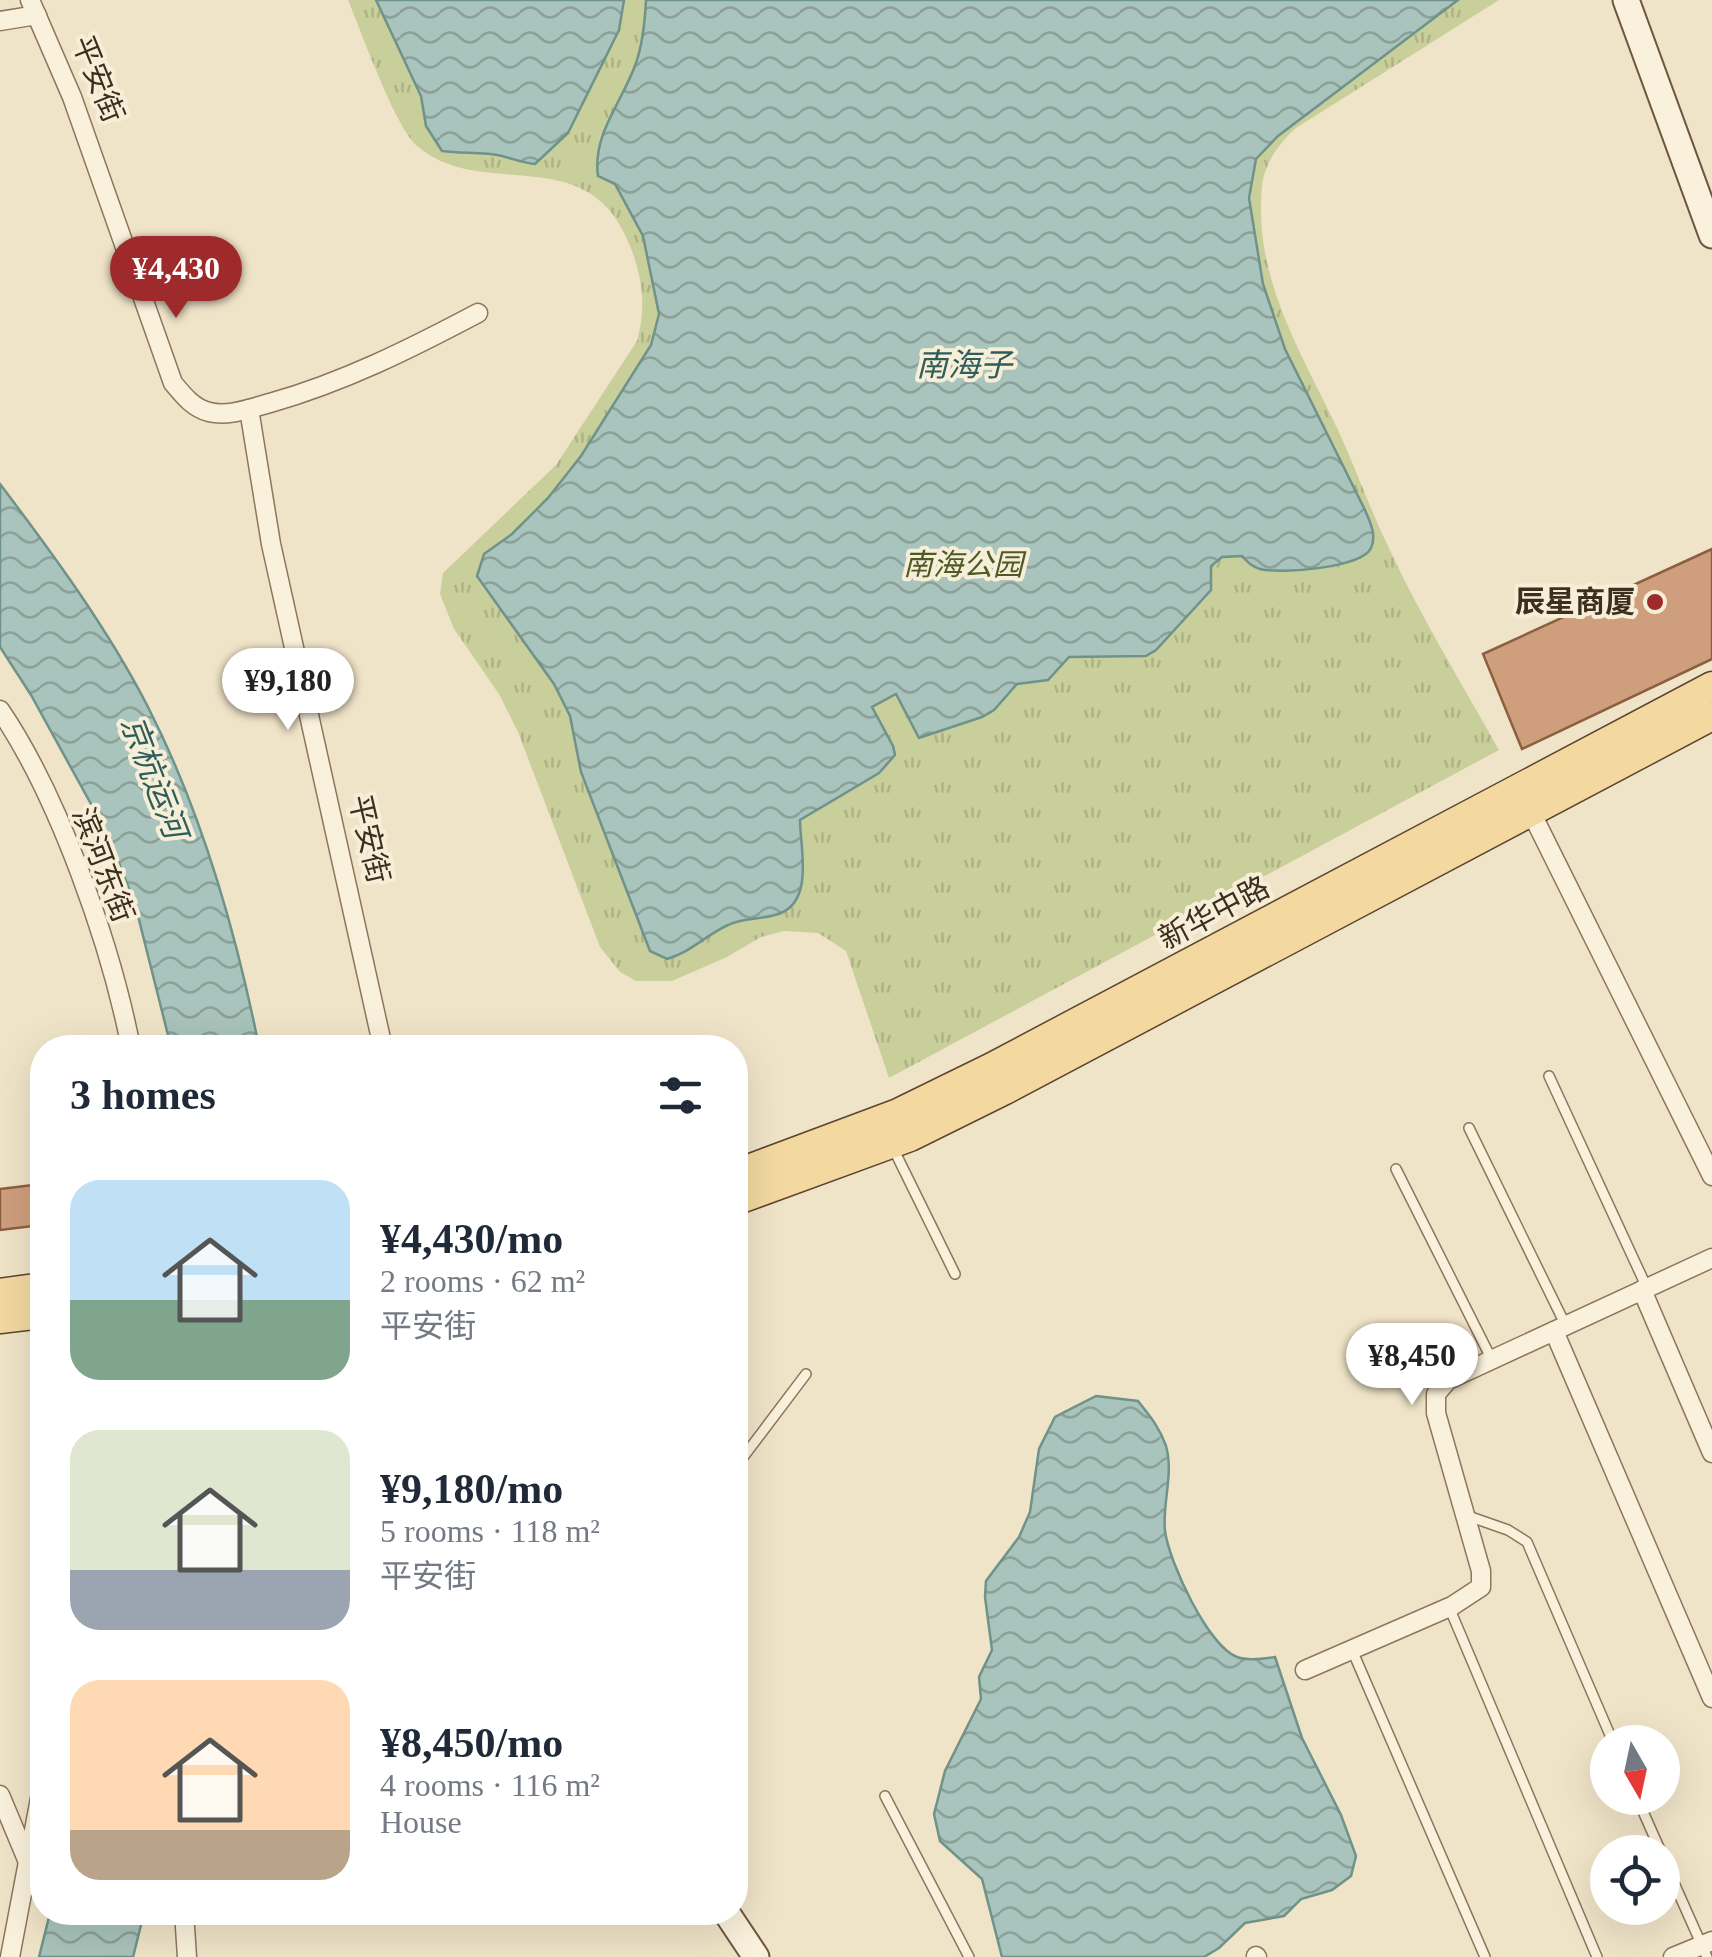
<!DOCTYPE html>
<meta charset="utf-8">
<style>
body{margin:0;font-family:"Times New Roman","Noto Sans SC",serif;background:#f6f6f7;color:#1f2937;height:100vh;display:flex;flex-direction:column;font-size:38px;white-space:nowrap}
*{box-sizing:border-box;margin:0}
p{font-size:32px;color:#747a83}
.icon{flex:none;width:55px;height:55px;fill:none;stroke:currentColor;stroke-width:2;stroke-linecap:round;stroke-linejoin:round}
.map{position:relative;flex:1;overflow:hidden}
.sheet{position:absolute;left:30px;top:1035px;width:718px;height:890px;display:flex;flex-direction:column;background:#fff;border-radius:40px;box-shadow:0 10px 40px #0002}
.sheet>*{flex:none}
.needle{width:65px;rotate:171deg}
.tools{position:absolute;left:1590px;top:1725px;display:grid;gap:20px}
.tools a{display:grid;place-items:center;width:90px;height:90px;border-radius:50%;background:#fff;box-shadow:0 10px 40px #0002;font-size:50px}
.price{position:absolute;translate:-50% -85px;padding:0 22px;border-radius:35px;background:#fff;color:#222;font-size:32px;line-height:65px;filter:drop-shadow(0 2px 5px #0008)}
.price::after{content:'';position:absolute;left:50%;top:60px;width:30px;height:22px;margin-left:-15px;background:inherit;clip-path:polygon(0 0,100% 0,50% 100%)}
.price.on{background:#9e2a2b;color:#fff}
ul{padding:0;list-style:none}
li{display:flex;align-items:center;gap:30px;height:250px;padding:0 40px}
li span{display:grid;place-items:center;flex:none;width:280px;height:200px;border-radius:30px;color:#555}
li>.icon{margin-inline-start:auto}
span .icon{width:120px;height:120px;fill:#fffc;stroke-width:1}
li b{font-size:42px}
h2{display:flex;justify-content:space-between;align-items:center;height:120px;padding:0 40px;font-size:42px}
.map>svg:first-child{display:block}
.grass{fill:url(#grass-tufts)}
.water{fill:url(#water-waves);stroke:#6f938a;stroke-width:2.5}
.building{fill:#cf9f7d;stroke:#8d5f41;stroke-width:2.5}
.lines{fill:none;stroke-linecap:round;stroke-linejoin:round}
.lane-casing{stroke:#8d765c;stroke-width:12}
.street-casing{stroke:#8d765c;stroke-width:21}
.secondary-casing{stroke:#6f573f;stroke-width:29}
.primary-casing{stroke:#5b4430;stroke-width:31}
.lane{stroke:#faf1dc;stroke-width:9}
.street{stroke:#faf1dc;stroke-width:18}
.secondary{stroke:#faf1dc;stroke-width:25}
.primary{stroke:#f3d9a0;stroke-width:28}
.poi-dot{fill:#9e2a2b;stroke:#f7eed8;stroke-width:4}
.labels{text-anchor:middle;stroke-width:8;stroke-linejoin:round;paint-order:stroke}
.street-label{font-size:30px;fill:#3d2e20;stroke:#f7eed8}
.park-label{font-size:30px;font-style:italic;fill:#4d5a26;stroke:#f7eed8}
.poi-label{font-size:30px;font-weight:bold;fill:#3d2e20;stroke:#f7eed8;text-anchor:end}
.water-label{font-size:32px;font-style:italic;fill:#2f5d5a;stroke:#f7eed8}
</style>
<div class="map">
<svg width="1712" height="1957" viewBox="0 0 1712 1957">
<defs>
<pattern id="grass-tufts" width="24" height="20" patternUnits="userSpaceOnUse" patternTransform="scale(2.5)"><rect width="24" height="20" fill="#c9cf9b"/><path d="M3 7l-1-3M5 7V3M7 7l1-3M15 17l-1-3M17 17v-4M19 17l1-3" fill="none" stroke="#aeb285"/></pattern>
<pattern id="water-waves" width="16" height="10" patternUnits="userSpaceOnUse" patternTransform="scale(2.5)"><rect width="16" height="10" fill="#a9c4bc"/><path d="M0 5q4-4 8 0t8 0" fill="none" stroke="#8ba098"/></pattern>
</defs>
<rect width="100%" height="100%" fill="#f0e4c8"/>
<!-- grass -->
<path class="grass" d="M 348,0 L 1499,0 L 1296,128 C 1280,142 1264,164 1262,186 C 1253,277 1301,352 1338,430 C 1355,467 1369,506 1386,542 C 1419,614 1461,682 1499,750 L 889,1078 L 846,951 L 818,933 L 784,931 L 761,937 L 727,957 L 672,981 L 636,981 L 620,972 L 600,947 L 518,732 L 499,694 L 454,629 L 440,594 L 443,573 L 556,465 L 637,341 C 646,308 643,282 632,251 C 591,135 485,204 417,146 C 395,127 361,31 348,0 Z"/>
<!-- water -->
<g class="water">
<path d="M 376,0 L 624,0 L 619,30 L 568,133 L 535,164 C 523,163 514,159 502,156 C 483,151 462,154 442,151 L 426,126 L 421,96 Z"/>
<path d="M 646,0 L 1458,0 L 1278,136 L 1256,159 L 1249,198 L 1263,284 L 1285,349 L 1365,510 C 1370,522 1377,535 1371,548 C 1362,568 1281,574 1260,569 C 1252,567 1248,562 1242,556 L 1222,557 L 1211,566 L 1211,590 L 1156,650 L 1146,656 L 1069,657 L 1048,680 L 1017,684 L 994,710 L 982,717 L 919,738 L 896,694 L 872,707 L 893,746 L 895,755 L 879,773 L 800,820 C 800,846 814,899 781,913 C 764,920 744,917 728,925 C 706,935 691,952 667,959 L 650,951 L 581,772 L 570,716 L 554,684 L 477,576 L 484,554 L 512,534 L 548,498 L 581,456 L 651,345 L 659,314 L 643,236 L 615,184 L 598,176 C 592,134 623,101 636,63 C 643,43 645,21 646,0 Z"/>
<path d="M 0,484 C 53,554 108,629 148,707 C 202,813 236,932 259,1047 L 171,1047 L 135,904 L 108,835 L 31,695 L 0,647 Z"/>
<path d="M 1096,1396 L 1138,1401 C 1150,1416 1160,1428 1166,1446 C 1174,1474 1162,1504 1165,1531 C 1169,1562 1208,1646 1237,1657 C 1248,1661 1263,1659 1275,1657 L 1302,1738 L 1341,1815 L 1356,1856 L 1351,1876 L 1332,1890 L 1301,1899 L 1284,1916 L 1245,1923 L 1219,1948 L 1204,1957 L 1002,1957 L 982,1879 L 940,1841 L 934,1814 L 945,1771 L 981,1699 L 979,1677 L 992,1650 L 985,1597 L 986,1581 L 1019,1537 L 1030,1512 L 1039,1449 L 1055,1417 Z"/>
<polygon points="50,1913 50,1912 144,1913 133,1957 39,1957"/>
</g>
<!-- building -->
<g class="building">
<polygon points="1712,549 1712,659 1522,749 1483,654"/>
<polygon points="42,1184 42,1225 0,1230 0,1189"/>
</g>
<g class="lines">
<defs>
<g id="lane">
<polyline points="1549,1076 1647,1288"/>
<polyline points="1469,1128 1566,1326"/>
<polyline points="892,1146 955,1274"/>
<polyline points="1396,1169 1492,1360"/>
<polyline points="735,1468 806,1374"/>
<polyline points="1465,1515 1508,1530 1527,1542 1613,1742"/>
<polyline points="1449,1607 1597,1957"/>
<polyline points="1352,1650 1485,1957"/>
<polyline points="885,1796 969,1957"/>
<polyline points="1637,1798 1661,1852"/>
<polyline points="1662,1856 1707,1957"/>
</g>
<g id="street">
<path d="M 30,0 L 72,97 L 173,383 C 183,395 193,408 209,412 C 229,417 251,408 270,403 C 344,382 410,349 478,313"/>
<polyline points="0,21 37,15"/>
<polyline points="249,409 271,544 383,1048"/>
<path d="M 0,710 C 59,797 111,945 131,1048"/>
<polyline points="1531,812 1712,1176"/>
<polyline points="1642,1290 1712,1453"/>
<polyline points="1554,1331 1712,1698"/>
<polyline points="1305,1670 1452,1606 1481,1587 1481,1571 1436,1413 1436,1394 1448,1380 1712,1258"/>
<polyline points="0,1795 28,1862"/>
<polyline points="184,1912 187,1957"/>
<polyline points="1256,1956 1257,1957"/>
<polyline points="10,1957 42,1788"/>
<polyline points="1673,1957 1712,1941"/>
</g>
<g id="secondary">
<polyline points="1626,0 1712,235"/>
<polyline points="726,1912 756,1957"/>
</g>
<g id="primary">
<polyline points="735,1174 898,1113 992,1067 1712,686"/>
<polyline points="735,1201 910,1137 1005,1090 1712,716"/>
<polyline points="0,1293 42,1287"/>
<polyline points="0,1319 42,1314"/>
</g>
</defs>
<!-- lane casing -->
<use href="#lane" class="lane-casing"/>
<!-- street casing -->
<use href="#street" class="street-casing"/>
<!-- secondary casing -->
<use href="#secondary" class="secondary-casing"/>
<!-- primary casing -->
<use href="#primary" class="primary-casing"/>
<!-- lane -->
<use href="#lane" class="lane"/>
<!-- street -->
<use href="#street" class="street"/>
<!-- secondary -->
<use href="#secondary" class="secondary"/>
<!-- primary -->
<use href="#primary" class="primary"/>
</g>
<!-- markers -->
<circle class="poi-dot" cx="1655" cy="602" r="10"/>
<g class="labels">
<!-- street labels -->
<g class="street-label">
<text transform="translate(98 79) rotate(68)" y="10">平安街</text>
<text transform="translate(369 839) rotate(77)" y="10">平安街</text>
<text transform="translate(103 865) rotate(69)" y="10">滨河东街</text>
<text transform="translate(1214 913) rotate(-28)" y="10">新华中路</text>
</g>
<!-- park labels -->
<g class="park-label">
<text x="963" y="575">南海公园</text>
</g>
<!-- poi labels -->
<g class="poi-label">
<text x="1635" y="612">辰星商厦</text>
</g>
<!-- water labels -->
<g class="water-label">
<text x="964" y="376">南海子</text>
<text transform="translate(154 777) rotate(69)" y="11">京杭运河</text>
</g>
</g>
</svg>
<div class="tools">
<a><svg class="needle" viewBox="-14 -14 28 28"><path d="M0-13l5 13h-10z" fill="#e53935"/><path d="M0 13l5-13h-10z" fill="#747a83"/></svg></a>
<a><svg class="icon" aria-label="locate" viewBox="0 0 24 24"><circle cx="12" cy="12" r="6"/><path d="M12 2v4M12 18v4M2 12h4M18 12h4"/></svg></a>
</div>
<b class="price on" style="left:176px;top:321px">¥4,430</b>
<b class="price" style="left:288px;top:733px">¥9,180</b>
<b class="price" style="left:1412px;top:1408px">¥8,450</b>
<section class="sheet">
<h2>3 homes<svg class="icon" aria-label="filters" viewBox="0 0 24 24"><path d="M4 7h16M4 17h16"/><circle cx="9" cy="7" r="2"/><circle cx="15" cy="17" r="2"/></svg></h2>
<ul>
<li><span style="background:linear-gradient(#bfe0f5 60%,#7fa58c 0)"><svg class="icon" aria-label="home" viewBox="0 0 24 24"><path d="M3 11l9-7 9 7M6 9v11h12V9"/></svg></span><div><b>¥4,430/mo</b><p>2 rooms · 62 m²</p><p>平安街</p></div></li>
<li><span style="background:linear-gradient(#dfe7d0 70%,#9aa5b1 0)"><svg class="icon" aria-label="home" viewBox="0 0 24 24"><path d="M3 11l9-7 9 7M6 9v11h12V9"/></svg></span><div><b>¥9,180/mo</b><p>5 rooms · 118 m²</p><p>平安街</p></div></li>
<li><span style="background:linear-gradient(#ffd9b3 75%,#b9a48a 0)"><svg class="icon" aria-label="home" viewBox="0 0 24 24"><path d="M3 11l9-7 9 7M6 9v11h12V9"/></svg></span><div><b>¥8,450/mo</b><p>4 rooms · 116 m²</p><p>House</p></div></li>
</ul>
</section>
</div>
